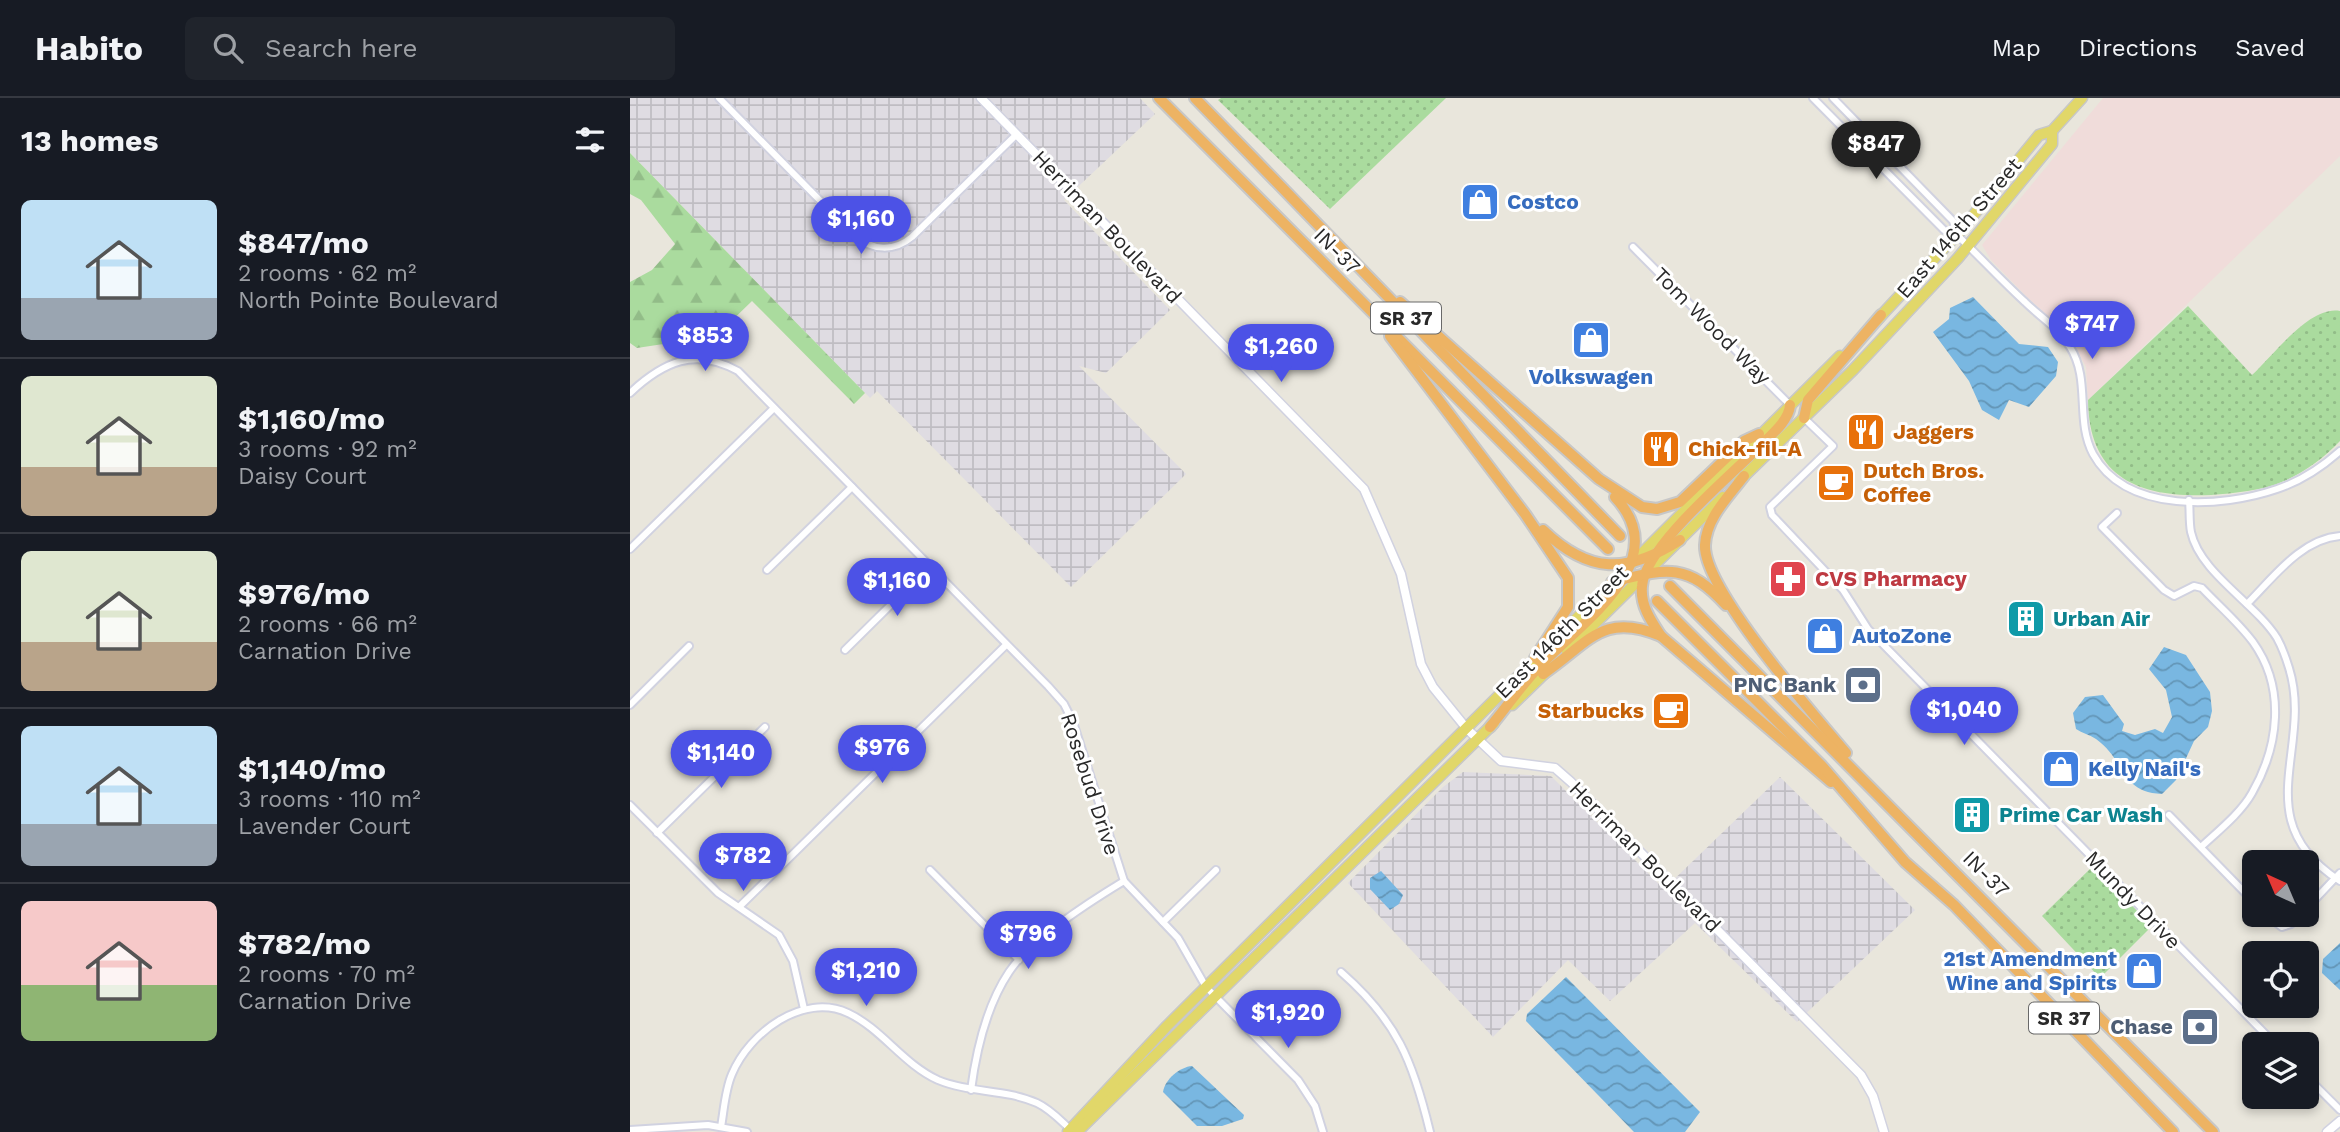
<!DOCTYPE html>
<meta charset="utf-8">
<style>
body{margin:0;font-family:"Work Sans",sans-serif;background:#20242c;color:#f1f3f6;height:100vh;display:flex;flex-direction:column;font-size:26px;white-space:nowrap}
*{box-sizing:border-box;margin:0}
p{font-size:23px;color:#9ea1a6}
.icon{flex:none;width:38px;height:38px;fill:none;stroke:currentColor;stroke-width:2;stroke-linecap:round;stroke-linejoin:round}
.map{position:relative;flex:1;overflow:hidden}
.side{display:flex;flex-direction:column;background:#171b24;width:630px}
.side>*{flex:none}
.needle{width:46px;rotate:316deg}
.controls{position:absolute;left:1612px;top:752px;display:grid;gap:14px}
.controls a{display:grid;place-items:center;width:77px;height:77px;border-radius:10px;background:#171b24;box-shadow:0 4px 10px #0003;font-size:35px}
.price{position:absolute;translate:-50% -60px;padding:0 16px;border-radius:24px;background:#4c52e6;color:#fff;font-size:23px;line-height:46px;filter:drop-shadow(0 2px 4px #0008)}
.price::after{content:'';position:absolute;left:50%;top:42px;width:21px;height:16px;margin-left:-10px;background:inherit;clip-path:polygon(0 0,100% 0,50% 100%)}
.price.on{background:#222;color:#fff}
ul{padding:0;list-style:none}
li{display:flex;align-items:center;gap:21px;height:175px;padding:0 21px}
li+li{border-top:2px solid #363941}
li span{display:grid;place-items:center;flex:none;width:196px;height:140px;border-radius:10px;color:#555}
li>.icon{margin-inline-start:auto}
span .icon{width:84px;height:84px;fill:#fffc;stroke-width:1}
li b{font-size:30px}
h2{display:flex;justify-content:space-between;align-items:center;height:84px;padding:0 21px;font-size:30px}
header{display:flex;align-items:center;gap:42px;box-sizing:border-box;height:98px;padding:0 35px;background:#171b24;border-bottom:2px solid #363941}
header strong{font-size:33px}
nav{display:flex;gap:38px;margin-inline-start:auto;font-size:24px}
.search{width:490px;height:63px;background:#20242c;display:flex;align-items:center;gap:18px;box-sizing:border-box;padding:0 24px;border-radius:10px;color:#9ea1a6;font-size:26px}
main{display:flex;flex:1;min-height:0}
.map>svg:first-child{display:block}
.industrial{fill:url(#industrial-grid)}
.medical{fill:#f0dcda}
.grass{fill:url(#grass-dots)}
.forest{fill:url(#forest-firs)}
.water{fill:url(#water-waves)}
.lines{fill:none;stroke-linecap:round;stroke-linejoin:round}
.street-casing{stroke:#d1d2e0;stroke-width:10}
.secondary-casing{stroke:#d1d2e0;stroke-width:11}
.primary-casing{stroke:#c7c7c7;stroke-width:13}
.highway-casing{stroke:#c7c7c7;stroke-width:14}
.street{stroke:#fff;stroke-width:6}
.secondary{stroke:#fff;stroke-width:8}
.primary{stroke:#e1d769;stroke-width:10}
.highway{stroke:#edb363;stroke-width:10}
.labels{text-anchor:middle;stroke-width:6;stroke-linejoin:round;paint-order:stroke}
.shield{fill:#fff;stroke:#696969;stroke-width:2}
.shield-label{font-size:19px;font-weight:bold;fill:#292929}
.shop-label{font-size:21px;font-weight:bold;fill:#366cbe;stroke:#fff;text-anchor:start}
.street-label{font-size:21px;fill:#292929;stroke:#fff}
.food-label{font-size:21px;font-weight:bold;fill:#c56008;stroke:#fff;text-anchor:start}
.health-label{font-size:21px;font-weight:bold;fill:#be3a42;stroke:#fff;text-anchor:start}
.culture-label{font-size:21px;font-weight:bold;fill:#0d838f;stroke:#fff;text-anchor:start}
.service-label{font-size:21px;font-weight:bold;fill:#4e5e75;stroke:#fff;text-anchor:end}
</style>
<header>
<strong>Habito</strong>
<div class="search"><svg class="icon" aria-label="search" viewBox="0 0 24 24"><circle cx="10" cy="10" r="6"/><path d="M15 15l6 6"/></svg>Search here</div>
<nav><a>Map</a><a>Directions</a><a>Saved</a></nav>
</header>
<main>
<section class="side">
<h2>13 homes<svg class="icon" aria-label="filters" viewBox="0 0 24 24"><path d="M4 7h16M4 17h16"/><circle cx="9" cy="7" r="2"/><circle cx="15" cy="17" r="2"/></svg></h2>
<ul>
<li><span style="background:linear-gradient(#bfe0f5 70%,#9aa5b1 0)"><svg class="icon" aria-label="home" viewBox="0 0 24 24"><path d="M3 11l9-7 9 7M6 9v11h12V9"/></svg></span><div><b>$847/mo</b><p>2 rooms · 62 m²</p><p>North Pointe Boulevard</p></div></li>
<li><span style="background:linear-gradient(#dfe7d0 65%,#b9a48a 0)"><svg class="icon" aria-label="home" viewBox="0 0 24 24"><path d="M3 11l9-7 9 7M6 9v11h12V9"/></svg></span><div><b>$1,160/mo</b><p>3 rooms · 92 m²</p><p>Daisy Court</p></div></li>
<li><span style="background:linear-gradient(#dfe7d0 65%,#b9a48a 0)"><svg class="icon" aria-label="home" viewBox="0 0 24 24"><path d="M3 11l9-7 9 7M6 9v11h12V9"/></svg></span><div><b>$976/mo</b><p>2 rooms · 66 m²</p><p>Carnation Drive</p></div></li>
<li><span style="background:linear-gradient(#bfe0f5 70%,#9aa5b1 0)"><svg class="icon" aria-label="home" viewBox="0 0 24 24"><path d="M3 11l9-7 9 7M6 9v11h12V9"/></svg></span><div><b>$1,140/mo</b><p>3 rooms · 110 m²</p><p>Lavender Court</p></div></li>
<li><span style="background:linear-gradient(#f6c9c9 60%,#8fb573 0)"><svg class="icon" aria-label="home" viewBox="0 0 24 24"><path d="M3 11l9-7 9 7M6 9v11h12V9"/></svg></span><div><b>$782/mo</b><p>2 rooms · 70 m²</p><p>Carnation Drive</p></div></li>
</ul>
</section>
<div class="map">
<svg width="1710" height="1034" viewBox="0 0 1710 1034">
<defs>
<pattern id="industrial-grid" width="8" height="8" patternUnits="userSpaceOnUse" patternTransform="scale(1.75)"><rect width="8" height="8" fill="#dfdce2"/><path d="M0 4h8M4 0v8" fill="none" stroke="#bfbdc2"/></pattern>
<pattern id="grass-dots" width="8" height="8" patternUnits="userSpaceOnUse" patternTransform="scale(1.75)"><rect width="8" height="8" fill="#aadb9e"/><path d="M2 2h.1M6 6h.1" fill="none" stroke="#92bc88" stroke-width="1.8" stroke-linecap="round"/></pattern>
<pattern id="forest-firs" width="22" height="20" patternUnits="userSpaceOnUse" patternTransform="scale(1.75)"><rect width="22" height="20" fill="#aadb9e"/><path d="M5 1l3.5 6h-7zM16 11l3.5 6h-7z" fill="#92bc88"/></pattern>
<pattern id="water-waves" width="16" height="10" patternUnits="userSpaceOnUse" patternTransform="scale(1.75)"><rect width="16" height="10" fill="#79b7e1"/><path d="M0 5q4-4 8 0t8 0" fill="none" stroke="#6395b6"/></pattern>
</defs>
<rect width="100%" height="100%" fill="#e9e6dc"/>
<!-- industrial -->
<g class="industrial">
<polygon points="0,0 510,0 525,16 434,102 540,212 476,275 449,268 556,376 441,489 247,293 240,300 0,55"/>
<polygon points="833,674 921,678 1034,791 1150,679 1285,812 1167,924 1065,825 980,903 938,862 863,939 718,785 813,689"/>
</g>
<!-- medical -->
<polygon class="medical" points="1473,0 1710,0 1710,58 1458,302 1456,269 1439,237 1396,198 1361,162 1352,147"/>
<!-- grass -->
<g class="grass">
<polygon points="591,0 816,0 700,111 588,2"/>
<path d="M 1558,208 L 1622,277 C 1644,257 1680,207 1710,213 L 1710,343 C 1694,360 1675,374 1654,383 C 1632,393 1604,395 1581,397 C 1510,400 1459,381 1458,302 Z"/>
<polygon points="1463,768 1522,828 1470,880 1412,818"/>
</g>
<!-- forest -->
<polygon class="forest" points="0,55 235,295 224,306 122,203 86,238 7,250 0,245 0,184 22,172 45,146 11,102 0,96"/>
<!-- water -->
<g class="water">
<polygon points="1343,199 1389,246 1418,249 1428,264 1426,278 1399,309 1379,302 1369,322 1352,312 1339,283 1303,234 1319,221 1320,210"/>
<path d="M 1534,549 L 1556,557 L 1580,594 L 1582,613 L 1578,629 L 1564,643 L 1546,682 L 1532,696 C 1489,694 1496,662 1466,641 C 1460,637 1452,635 1446,631 L 1443,615 L 1455,599 L 1473,597 L 1494,626 L 1492,633 L 1505,637 L 1525,631 L 1533,635 L 1542,619 L 1536,592 L 1519,571 Z"/>
<polygon points="751,773 773,797 769,806 760,812 740,791 740,780"/>
<polygon points="1710,845 1710,892 1692,875 1693,861"/>
<polygon points="936,879 1070,1014 1055,1034 1004,1034 896,923 897,916"/>
<path d="M 562,968 L 614,1017 L 613,1021 L 592,1028 L 567,1028 L 533,994 C 535,981 550,969 562,968 Z"/>
</g>
<g class="lines">
<defs>
<g id="street">
<path d="M 89,0 L 224,137 C 242,153 264,154 282,139 L 387,36"/>
<path d="M 1183,0 L 1314,132 L 1327,137 C 1350,159 1372,183 1395,204 C 1410,219 1429,230 1440,249 C 1461,282 1445,322 1463,356 C 1496,416 1592,410 1647,391 C 1671,383 1691,370 1710,353"/>
<polyline points="1203,0 1323,123 1327,137"/>
<polyline points="1003,149 1160,307"/>
<path d="M 0,295 C 33,264 65,249 108,273 L 418,588 L 434,606 L 443,624 L 494,783 L 548,840 L 576,889 L 668,982 L 685,1008 L 693,1034"/>
<polyline points="1174,320 1203,348 1140,409 1142,417 1213,492 1238,531 1646,947"/>
<path d="M 1559,402 C 1560,412 1559,424 1561,434 C 1570,475 1625,505 1647,540 C 1652,549 1656,560 1659,570 C 1684,650 1615,722 1710,783"/>
<path d="M 1487,415 L 1472,429 L 1534,492 L 1544,498 L 1564,488 L 1572,490 C 1589,508 1608,524 1623,544 C 1656,590 1649,648 1622,695 C 1611,715 1587,734 1571,749"/>
<polyline points="0,451 144,310"/>
<polyline points="137,472 222,389"/>
<path d="M 1617,506 C 1643,480 1671,441 1710,438"/>
<polyline points="215,552 300,468"/>
<polyline points="0,607 59,548"/>
<polyline points="0,707 88,795 149,837 163,863 174,911"/>
<polyline points="1539,717 1624,804"/>
<polyline points="27,735 135,629"/>
<polyline points="300,772 389,862"/>
<polyline points="109,809 376,547"/>
<polyline points="1676,811 1710,775"/>
<polyline points="1636,817 1652,829 1661,826 1670,817"/>
<polyline points="533,824 586,772"/>
<path d="M 711,874 C 767,923 783,963 800,1034"/>
<polyline points="1676,978 1710,1012"/>
<path d="M 341,992 C 346,954 357,907 379,874 C 400,842 461,803 494,783"/>
<path d="M 91,1029 C 94,1012 95,992 102,976 C 119,935 173,894 218,915 C 252,931 273,966 308,982 C 339,995 376,991 407,1005 C 420,1011 430,1022 440,1031"/>
<polyline points="0,1032 78,1027 117,1034"/>
</g>
<g id="secondary">
<polyline points="351,0 734,391 771,476 791,566 803,589 837,631 871,663 925,670 941,684 1231,977 1243,998 1254,1034"/>
<polyline points="1697,1034 1710,1023"/>
</g>
<g id="primary">
<polyline points="1246,223 1332,131 1409,37 1422,33 1452,0"/>
<polyline points="1109,383 1223,272 1328,160 1422,46 1422,33"/>
<polyline points="1002,465 1210,258"/>
<polyline points="937,553 1093,399"/>
<polyline points="882,607 919,571"/>
<polyline points="438,1034 537,928 987,480"/>
<polyline points="447,1034 864,625"/>
</g>
<g id="highway">
<polyline points="529,0 978,451"/>
<polyline points="565,0 990,438"/>
<polyline points="770,204 969,381 1012,409 1027,411 1050,404 1114,343 1129,336"/>
<polyline points="760,238 895,416 938,480 938,509 905,560"/>
<path d="M 1160,307 C 1159,323 1140,338 1129,349 C 1099,379 1015,449 1012,488 C 1010,507 1021,523 1031,538 L 1201,684"/>
<polyline points="1174,320 1178,302 1251,217"/>
<path d="M 1114,378 C 1099,398 1076,420 1075,447 C 1073,491 1185,618 1216,655"/>
<path d="M 913,432 C 959,476 997,476 1050,442"/>
<path d="M 982,484 C 1035,471 1056,463 1096,507"/>
<polyline points="1040,488 1583,1034"/>
<polyline points="1027,503 1192,668 1275,764 1324,807 1543,1034"/>
<path d="M 913,576 C 959,545 972,513 1031,538"/>
<path d="M 860,629 C 876,610 890,589 907,571 C 948,526 1047,465 985,399"/>
</g>
</defs>
<!-- street casing -->
<use href="#street" class="street-casing"/>
<!-- secondary casing -->
<use href="#secondary" class="secondary-casing"/>
<!-- primary casing -->
<use href="#primary" class="primary-casing"/>
<!-- highway casing -->
<use href="#highway" class="highway-casing"/>
<!-- street -->
<use href="#street" class="street"/>
<!-- secondary -->
<use href="#secondary" class="secondary"/>
<!-- primary -->
<use href="#primary" class="primary"/>
<!-- highway -->
<use href="#highway" class="highway"/>
</g>
<!-- icons -->
<defs>
<symbol id="shop-square" viewBox="-11 -11 22 22"><rect x="-9" y="-9" width="18" height="18" rx="4" fill="#3f7fe0" stroke="#fff"/><path d="M-5-2.5h2.3a2.7 3.5 0 0 1 5.4 0H5L5.5 6h-11ZM-1.5-2.5h3a1.5 2.3 0 0 0-3 0Z" fill="#fff"/></symbol>
<symbol id="restaurant-square" viewBox="-11 -11 22 22"><rect x="-9" y="-9" width="18" height="18" rx="4" fill="#e8710a" stroke="#fff"/><path d="M-5-6h1v4h1v-4h1v4h1v-4h1v5L-1.5 .5V6h-2V.5L-5-1ZM5-6V6H3V1.5H1.5Q1.5-4 5-6Z" fill="#fff"/></symbol>
<symbol id="cafe-square" viewBox="-11 -11 22 22"><rect x="-9" y="-9" width="18" height="18" rx="4" fill="#e8710a" stroke="#fff"/><path d="M-5.5-4.5H6V0H3Q3 3.5 0 3.5H-2.5Q-5.5 3.5-5.5 0ZM3-3.2v2h1.7v-2ZM-6 4.5H4V6H-6Z" fill="#fff"/></symbol>
<symbol id="pharmacy-square" viewBox="-11 -11 22 22"><rect x="-9" y="-9" width="18" height="18" rx="4" fill="#e0444e" stroke="#fff"/><path d="M-2-6h4v4h4v4h-4v4h-4v-4h-4v-4h4Z" fill="#fff"/></symbol>
<symbol id="building-square" viewBox="-11 -11 22 22"><rect x="-9" y="-9" width="18" height="18" rx="4" fill="#0f9aa8" stroke="#fff"/><path d="M-4-6H4V6H1V3H-1V6H-4ZM-2.5-4.3h1.7v1.8h-1.7ZM.8-4.3h1.7v1.8H.8ZM-2.5-1h1.7V.8h-1.7ZM.8-1h1.7V.8H.8Z" fill="#fff"/></symbol>
<symbol id="bank-square" viewBox="-11 -11 22 22"><rect x="-9" y="-9" width="18" height="18" rx="4" fill="#5c6f8a" stroke="#fff"/><path d="M-6-4H6V4H-6ZM0-2.3a2.3 2.3 0 1 0 0 4.6a2.3 2.3 0 1 0 0-4.6Z" fill="#fff"/></symbol>
</defs>
<g fill-rule="evenodd">
<use href="#shop-square" x="828" y="82" width="44" height="44"/>
<use href="#shop-square" x="939" y="220" width="44" height="44"/>
<use href="#restaurant-square" x="1214" y="312" width="44" height="44"/>
<use href="#restaurant-square" x="1009" y="329" width="44" height="44"/>
<use href="#cafe-square" x="1184" y="363" width="44" height="44"/>
<use href="#pharmacy-square" x="1136" y="459" width="44" height="44"/>
<use href="#building-square" x="1374" y="499" width="44" height="44"/>
<use href="#shop-square" x="1173" y="516" width="44" height="44"/>
<use href="#bank-square" x="1211" y="565" width="44" height="44"/>
<use href="#cafe-square" x="1019" y="591" width="44" height="44"/>
<use href="#shop-square" x="1409" y="649" width="44" height="44"/>
<use href="#building-square" x="1320" y="695" width="44" height="44"/>
<use href="#shop-square" x="1492" y="851" width="44" height="44"/>
<use href="#bank-square" x="1548" y="907" width="44" height="44"/>
</g>
<g class="labels">
<!-- shield labels -->
<g class="shield">
<rect x="741" y="204.5" width="70" height="31" rx="5"/>
<rect x="1399" y="904.5" width="70" height="31" rx="5"/>
</g>
<g class="shield-label">
<text x="776" y="227">SR 37</text>
<text x="1434" y="927">SR 37</text>
</g>
<!-- shop labels -->
<g class="shop-label">
<text x="877" y="111">Costco</text>
<text x="961" y="286" text-anchor="middle">Volkswagen</text>
<text x="1222" y="545">AutoZone</text>
<text x="1458" y="678">Kelly Nail's</text>
<text x="1487" y="868" text-anchor="end">21st Amendment<tspan x="1487" dy="24">Wine and Spirits</tspan></text>
</g>
<!-- street labels -->
<g class="street-label">
<text transform="translate(477 129) rotate(46)" y="7">Herriman Boulevard</text>
<text transform="translate(1329 130) rotate(-49)" y="7">East 146th Street</text>
<text transform="translate(707 153) rotate(45)" y="7">IN-37</text>
<text transform="translate(1082 228) rotate(45)" y="7">Tom Wood Way</text>
<text transform="translate(932 534) rotate(-45)" y="7">East 146th Street</text>
<text transform="translate(460 686) rotate(72)" y="7">Rosebud Drive</text>
<text transform="translate(1015 759) rotate(45)" y="7">Herriman Boulevard</text>
<text transform="translate(1356 776) rotate(45)" y="7">IN-37</text>
<text transform="translate(1503 802) rotate(46)" y="7">Mundy Drive</text>
</g>
<!-- food labels -->
<g class="food-label">
<text x="1263" y="341">Jaggers</text>
<text x="1058" y="358">Chick-fil-A</text>
<text x="1233" y="380">Dutch Bros.<tspan x="1233" dy="24">Coffee</tspan></text>
<text x="1014" y="620" text-anchor="end">Starbucks</text>
</g>
<!-- health labels -->
<g class="health-label">
<text x="1185" y="488">CVS Pharmacy</text>
</g>
<!-- culture labels -->
<g class="culture-label">
<text x="1423" y="528">Urban Air</text>
<text x="1369" y="724">Prime Car Wash</text>
</g>
<!-- service labels -->
<g class="service-label">
<text x="1206" y="594">PNC Bank</text>
<text x="1543" y="936">Chase</text>
</g>
</g>
</svg>
<div class="controls">
<a><svg class="needle" viewBox="-14 -14 28 28"><path d="M0-13l5 13h-10z" fill="#e53935"/><path d="M0 13l5-13h-10z" fill="#9ea1a6"/></svg></a>
<a><svg class="icon" aria-label="locate" viewBox="0 0 24 24"><circle cx="12" cy="12" r="6"/><path d="M12 2v4M12 18v4M2 12h4M18 12h4"/></svg></a>
<a><svg class="icon" aria-label="layers" viewBox="0 0 24 24"><path d="M12 4l9 5-9 5-9-5zM3 14l9 5 9-5"/></svg></a>
</div>
<b class="price on" style="left:1246px;top:83px">$847</b>
<b class="price" style="left:231px;top:158px">$1,160</b>
<b class="price" style="left:1462px;top:263px">$747</b>
<b class="price" style="left:75px;top:275px">$853</b>
<b class="price" style="left:651px;top:286px">$1,260</b>
<b class="price" style="left:267px;top:520px">$1,160</b>
<b class="price" style="left:1334px;top:649px">$1,040</b>
<b class="price" style="left:252px;top:687px">$976</b>
<b class="price" style="left:91px;top:692px">$1,140</b>
<b class="price" style="left:113px;top:795px">$782</b>
<b class="price" style="left:398px;top:873px">$796</b>
<b class="price" style="left:236px;top:910px">$1,210</b>
<b class="price" style="left:658px;top:952px">$1,920</b>
</div>
</main>
